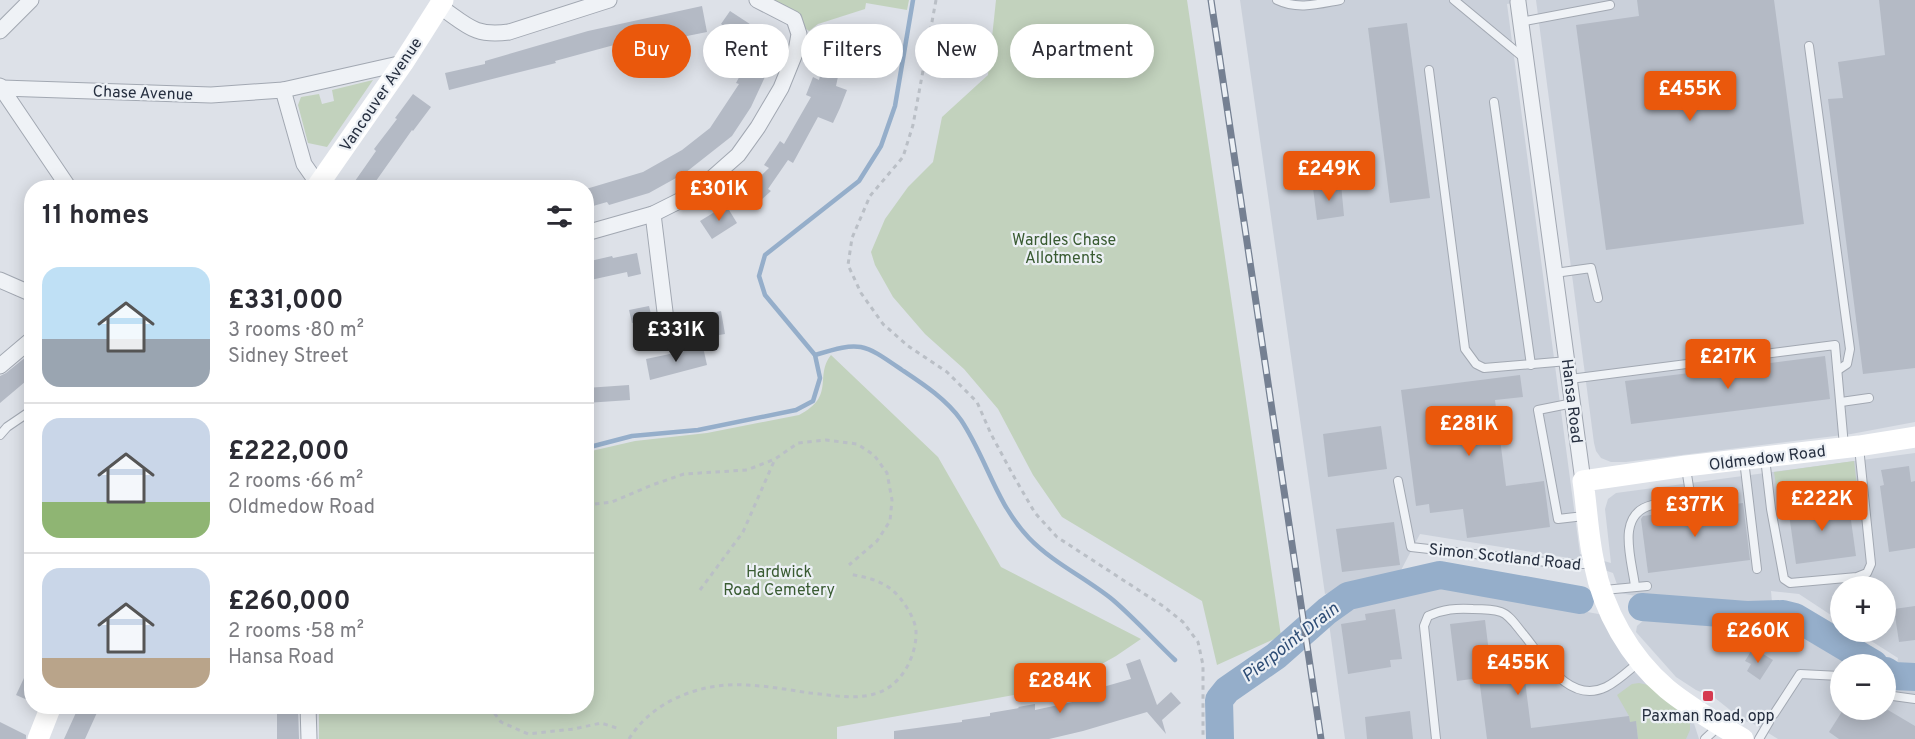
<!DOCTYPE html>
<meta charset="utf-8">
<style>
body{margin:0;font-family:Overpass,sans-serif;background:#f2f2f3;color:#2b2b33;height:100vh;display:flex;flex-direction:column;font-size:22px;white-space:nowrap}
*{box-sizing:border-box;margin:0}
p{font-size:20px;color:#7c7c81}
.icon{flex:none;width:33px;height:33px;fill:none;stroke:currentColor;stroke-width:2;stroke-linecap:round;stroke-linejoin:round}
.map{position:relative;flex:1;overflow:hidden}
.drawer{position:absolute;left:24px;top:180px;width:570px;height:534px;display:flex;flex-direction:column;background:#fff;border-radius:24px;box-shadow:0 3px 15px #0003}
.drawer>*{flex:none}
.top-card{position:absolute;left:612px;top:24px;width:570px;height:54px;display:flex;gap:12px}
.fabs{position:absolute;left:1830px;top:576px;display:grid;gap:12px}
.fabs a{display:grid;place-items:center;width:66px;height:66px;border-radius:50%;background:#fff;box-shadow:0 3px 15px #0003;font-size:30px}
.price{position:absolute;translate:-50% -51px;padding:0 14px;border-radius:6px;background:#ea580c;color:#fff;font-size:20px;line-height:39px;filter:drop-shadow(0 2px 3px #0008)}
.price::after{content:'';position:absolute;left:50%;top:36px;width:18px;height:14px;margin-left:-9px;background:inherit;clip-path:polygon(0 0,100% 0,50% 100%)}
.price.current{background:#222;color:#fff}
ul{padding:0;list-style:none}
li{display:flex;align-items:center;gap:18px;height:150px;padding:0 18px}
li+li{border-top:2px solid #e1e1e2}
li span{display:grid;place-items:center;flex:none;width:168px;height:120px;border-radius:18px;color:#555}
li>.icon{margin-inline-start:auto}
span .icon{width:72px;height:72px;fill:#fffc;stroke-width:1}
li b{font-size:26px}
h2{display:flex;justify-content:space-between;align-items:center;height:72px;padding:0 18px;font-size:26px}
.chip{padding:0 21px;border-radius:27px;background:#fff;box-shadow:0 3px 15px #0003;font-size:21px;line-height:54px}
.chip.current{background:#ea580c;color:#fff}
.map>svg:first-child{display:block}
.built{fill:#cad0da}
.green{fill:#c2d2bd}
.lines{fill:none;stroke-linecap:round;stroke-linejoin:round}
.stream{stroke:#95aeca;stroke-width:4.5}
.river{stroke:#95aeca;stroke-width:28}
.building{fill:#b4bac5}
.lane-casing{stroke:#a2a8b2;stroke-width:10}
.street-casing{stroke:#a2a8b2;stroke-width:17}
.path{stroke:#babfc6;stroke-width:3;stroke-dasharray:4.5 4.5;stroke-linecap:butt}
.lane{stroke:#eff2f6;stroke-width:8}
.street{stroke:#eff2f6;stroke-width:15}
.secondary{stroke:#fff;stroke-width:21}
.rail-casing{stroke:#758092;stroke-width:7}
.rail{stroke:#ecf0f5;stroke-width:4.5;stroke-dasharray:14;stroke-linecap:butt}
.poi-dot{fill:#d5394f;stroke:#ecf0f5;stroke-width:2}
.labels{text-anchor:middle;stroke-width:4.5;stroke-linejoin:round;paint-order:stroke}
.street-label{font-size:16px;fill:#252e3f;stroke:#ecf0f5}
.park-label{font-size:16px;fill:#395b32;stroke:#ecf0f5}
.poi-label{font-size:16px;fill:#252e3f;stroke:#ecf0f5}
.water-label{font-size:18px;font-style:italic;fill:#2d4c75;stroke:#ecf0f5}
</style>
<div class="map">
<svg width="1915" height="739" viewBox="0 0 1915 739">
<rect width="100%" height="100%" fill="#dde1e8"/>
<!-- built -->
<g class="built">
<polygon points="1240,0 1528,0 1507,4 1580,554 1611,563 1605,509 1608,499 1616,493 1915,453 1915,670 1897,665 1898,658 1857,632 1886,632 1886,586 1840,586 1840,621 1799,594 1771,591 1772,602 1641,597 1620,593 1613,573 1569,558 1420,534 1399,574 1325,594"/>
<polygon points="1536,0 1915,0 1915,422 1851,434 1626,462 1611,462 1601,458 1596,451 1594,443"/>
<polygon points="1434,584 1604,615 1691,714 1699,739 1345,739 1328,616 1345,605 1358,601 1409,586"/>
<polygon points="1646,618 1793,626 1855,664 1840,664 1840,710 1886,710 1886,683 1915,687 1915,739 1778,739 1752,723 1744,721 1715,698 1696,690 1676,677 1636,632 1637,626"/>
</g>
<!-- green -->
<g class="green">
<polygon points="769,0 909,0 907,10 866,3 865,9 818,24 809,31"/>
<polygon points="996,0 1187,0 1281,636 1217,665 1202,601 1062,517 1033,475 998,409 964,369 925,334 893,297 875,265 871,252 885,219 908,187 933,162 942,117 988,75"/>
<polygon points="373,80 327,147 308,143 298,105 301,97 319,94 322,104 334,101 332,90"/>
<path d="M 831,355 L 938,457 L 1001,567 L 1141,639 L 1116,656 L 1063,686 L 837,727 L 837,739 L 319,739 L 319,707 L 586,706 L 587,452 L 635,441 L 707,433 L 799,415 C 836,396 814,377 831,355 Z"/>
<polygon points="1854,461 1858,495 1779,506 1774,472"/>
<polygon points="1639,683 1648,685 1690,718 1690,730 1686,739 1638,739 1636,722 1630,722 1629,716 1617,695 1632,684"/>
</g>
<g class="lines">
<!-- stream -->
<g class="stream">
<path d="M 913,0 L 895,106 L 881,146 L 859,181 L 765,255 L 759,276 L 765,295 L 815,355 C 861,341 863,343 902,370 C 923,384 946,399 961,420 C 987,459 995,502 1029,538 C 1053,563 1086,578 1113,600 C 1135,619 1154,640 1175,660"/>
<polyline points="586,448 632,436 698,430 796,410 813,401 820,378 815,355"/>
</g>
<!-- river -->
<g class="river">
<polyline points="1642,607 1747,615 1783,614 1795,617 1874,664"/>
<polyline points="1886,671 1894,676 1915,677"/>
<polyline points="1220,739 1219,700 1227,690 1276,656 1327,611 1348,596 1440,575 1580,600"/>
</g>
</g>
<!-- building -->
<g class="building">
<polygon points="1637,0 1774,0 1804,224 1606,250 1576,25 1639,16"/>
<polygon points="1879,0 1915,0 1915,368 1863,374 1828,99 1843,98 1838,62 1885,55"/>
<polygon points="702,6 707,32 667,40 668,45 654,48 651,35 555,61 556,63 449,90 445,73 485,64 485,61 588,31"/>
<polygon points="730,11 759,30 750,43 721,24"/>
<polygon points="1407,23 1430,198 1390,203 1368,28"/>
<polygon points="826,50 843,53 836,86 847,90 840,108 833,123 818,117 793,163 788,160 768,189 771,191 760,201 748,188 769,168 764,165 780,141 784,144 811,97 806,95 813,77 819,80"/>
<polygon points="751,55 771,64 751,107 732,136 685,173 649,193 609,205 607,202 586,208 586,189 643,172 682,150 710,128 739,84 736,83"/>
<polygon points="413,94 431,107 413,131 412,130 371,188 365,188 355,181 376,151 374,149 397,119 395,118"/>
<polygon points="1341,184 1344,216 1317,220 1313,188"/>
<polygon points="726,205 737,223 712,239 700,221"/>
<polygon points="637,253 641,274 628,277 627,272 586,281 586,262 612,256 613,258"/>
<polygon points="649,306 652,318 632,323 629,310"/>
<polygon points="721,311 725,334 702,338 697,316"/>
<polygon points="703,347 707,365 650,380 646,359"/>
<polygon points="32,352 32,376 0,403 0,376 6,373"/>
<polygon points="1825,356 1830,399 1631,424 1625,381"/>
<polygon points="1520,375 1523,397 1495,400 1506,486 1544,481 1550,527 1467,538 1463,509 1430,513 1429,504 1416,506 1401,390"/>
<polygon points="629,385 630,400 586,403 586,388"/>
<polygon points="1381,426 1387,469 1328,477 1323,434"/>
<polygon points="1909,466 1911,482 1915,481 1915,548 1889,552 1880,486 1884,485 1881,470"/>
<polygon points="1848,499 1856,556 1796,564 1788,507"/>
<polygon points="1743,503 1750,560 1648,573 1641,519 1643,516"/>
<polygon points="1394,522 1400,565 1342,572 1336,529"/>
<polygon points="1915,606 1915,640 1899,642 1894,609"/>
<polygon points="1395,609 1402,659 1390,660 1391,667 1348,674 1341,624 1366,620 1365,614"/>
<polygon points="1485,620 1492,677 1524,673 1531,728 1629,716 1630,722 1636,721 1638,739 1487,739 1479,678 1457,681 1450,624"/>
<polygon points="1753,648 1773,660 1760,680 1747,671 1751,664 1745,661"/>
<polygon points="1140,659 1157,705 1171,692 1181,703 1162,720 1166,734 1147,712 1083,731 1049,739 894,739 894,731 962,722 962,720 990,716 990,713 1019,708 1018,707 1035,704 1035,710 1077,701 1075,695 1131,679 1126,664"/>
<polygon points="32,661 32,702 16,695"/>
<polygon points="79,706 100,706 85,739 64,739"/>
<polygon points="277,706 298,706 299,739 277,739"/>
<polygon points="1843,710 1888,710 1915,726 1915,739 1839,739 1829,732"/>
<polygon points="1410,711 1413,739 1367,739 1365,717"/>
<polygon points="0,722 26,735 26,739 0,739"/>
</g>
<g class="lines">
<defs>
<g id="lane">
<path d="M 1277,0 C 1298,10 1318,4 1340,0"/>
<polyline points="1454,0 1524,58"/>
<polyline points="1520,22 1610,5"/>
<polyline points="1809,46 1850,349 1847,364 1838,370"/>
<polyline points="1429,70 1465,349 1476,364 1484,368 1568,361"/>
<polyline points="1494,102 1531,365"/>
<polyline points="1555,273 1591,268 1598,298"/>
<polyline points="1570,379 1835,345 1844,446"/>
<polyline points="1841,402 1869,398"/>
<polyline points="1573,403 1538,410 1558,519 1584,516"/>
<polyline points="0,435 7,427 32,410"/>
<polyline points="1765,458 1771,509 1784,579 1790,583 1857,577 1867,573 1871,564 1859,447"/>
<polyline points="1744,460 1757,569"/>
<polyline points="1398,481 1411,547 1564,564 1592,564"/>
<path d="M 1635,586 C 1632,560 1615,514 1652,505 C 1664,502 1677,502 1687,493 L 1689,487 L 1686,468"/>
<polyline points="1604,590 1647,586"/>
<polyline points="1886,693 1893,696 1915,699"/>
<polyline points="1774,714 1800,674 1840,676"/>
<path d="M 1436,739 L 1424,626 L 1428,616 C 1444,609 1456,608 1473,609 C 1482,609 1492,609 1501,612 C 1510,615 1517,627 1524,635 C 1543,658 1569,705 1606,687 C 1618,681 1628,671 1639,662"/>
<polyline points="1705,739 1719,726"/>
<polyline points="1759,739 1769,722"/>
</g>
<g id="street">
<polyline points="1518,2 1583,481"/>
<path d="M 439,6 C 467,25 474,37 509,32 L 609,0"/>
<polyline points="0,31 31,0"/>
<polyline points="0,86 69,188"/>
<polyline points="2,88 211,95 283,90 403,63"/>
<polyline points="283,90 304,164 318,184"/>
<polyline points="653,214 667,328"/>
<polyline points="586,233 653,214 695,193 738,155 758,127 781,88 796,51 799,34 794,19 757,0"/>
<polyline points="0,280 32,294"/>
<polyline points="0,366 32,339"/>
<polyline points="308,706 309,739"/>
</g>
</defs>
<!-- lane casing -->
<use href="#lane" class="lane-casing"/>
<!-- street casing -->
<use href="#street" class="street-casing"/>
<!-- path -->
<g class="path">
<polyline points="936,0 913,125 903,157 870,196 852,238 848,265 861,293 883,324 908,346 947,372 977,402 991,434 1013,475 1035,513 1057,537 1163,606 1183,622 1198,642 1203,665 1203,739"/>
<polyline points="586,505 612,502 652,485 684,474 747,470 775,459 798,443 826,440 857,444 874,455 887,473 892,500 890,521 877,541 849,565"/>
<polyline points="700,590 743,532 775,459"/>
<polyline points="489,706 501,722 528,734 574,729 601,723 620,729"/>
<path d="M 629,739 C 653,700 702,682 747,685 C 768,686 790,690 810,693 C 832,695 853,700 874,694 C 900,688 917,657 916,631 C 915,619 907,607 900,598 C 886,581 870,578 849,574"/>
</g>
<!-- lane -->
<use href="#lane" class="lane"/>
<!-- street -->
<use href="#street" class="street"/>
<!-- secondary -->
<g class="secondary">
<polyline points="316,188 403,63 443,0"/>
<polyline points="38,739 51,706"/>
<path d="M 1743,739 C 1717,723 1690,708 1667,689 C 1630,658 1603,610 1594,563 C 1588,537 1587,508 1583,481 L 1686,466 L 1859,446 L 1915,437"/>
</g>
<defs>
<polyline id="rail" points="1211,0 1321,739"/>
</defs>
<!-- rail casing -->
<use href="#rail" class="rail-casing"/>
<!-- rail -->
<use href="#rail" class="rail"/>
</g>
<!-- markers -->
<rect class="poi-dot" x="1702" y="690" width="12" height="12" rx="3"/>
<g class="labels">
<!-- street labels -->
<g class="street-label">
<text transform="translate(143 92) rotate(2)" y="6">Chase Avenue</text>
<text transform="translate(380 94) rotate(-56)" y="6">Vancouver Avenue</text>
<text transform="translate(1573 401) rotate(83)" y="6">Hansa Road</text>
<text transform="translate(1767 457) rotate(-7)" y="6">Oldmedow Road</text>
<text transform="translate(1505 556) rotate(6)" y="6">Simon Scotland Road</text>
</g>
<!-- park labels -->
<g class="park-label">
<text x="1064" y="245">Wardles Chase<tspan x="1064" dy="18">Allotments</tspan></text>
<text x="779" y="577">Hardwick<tspan x="779" dy="18">Road Cemetery</tspan></text>
</g>
<!-- poi labels -->
<g class="poi-label">
<text x="1708" y="721">Paxman Road, opp</text>
</g>
<!-- water labels -->
<g class="water-label">
<text transform="translate(1290 642) rotate(-38)" y="6">Pierpoint Drain</text>
</g>
</g>
</svg>
<div class="fabs">
<a>+</a>
<a>−</a>
</div>
<b class="price" style="left:1690px;top:122px">£455K</b>
<b class="price" style="left:1329px;top:202px">£249K</b>
<b class="price" style="left:719px;top:222px">£301K</b>
<b class="price current" style="left:676px;top:363px">£331K</b>
<b class="price" style="left:1728px;top:390px">£217K</b>
<b class="price" style="left:1469px;top:457px">£281K</b>
<b class="price" style="left:1822px;top:532px">£222K</b>
<b class="price" style="left:1695px;top:538px">£377K</b>
<b class="price" style="left:1758px;top:664px">£260K</b>
<b class="price" style="left:1518px;top:696px">£455K</b>
<b class="price" style="left:1060px;top:714px">£284K</b>
<div class="top-card">
<a class="chip current">Buy</a>
<a class="chip">Rent</a>
<a class="chip">Filters</a>
<a class="chip">New</a>
<a class="chip">Apartment</a>
</div>
<section class="drawer">
<h2>11 homes<svg class="icon" aria-label="filters" viewBox="0 0 24 24"><path d="M4 7h16M4 17h16"/><circle cx="9" cy="7" r="2"/><circle cx="15" cy="17" r="2"/></svg></h2>
<ul>
<li><span style="background:linear-gradient(#bfe0f5 60%,#9aa5b1 0)"><svg class="icon" aria-label="home" viewBox="0 0 24 24"><path d="M3 11l9-7 9 7M6 9v11h12V9"/></svg></span><div><b>£331,000</b><p>3 rooms · 80 m²</p><p>Sidney Street</p></div></li>
<li><span style="background:linear-gradient(#c9d6e8 70%,#8fb573 0)"><svg class="icon" aria-label="home" viewBox="0 0 24 24"><path d="M3 11l9-7 9 7M6 9v11h12V9"/></svg></span><div><b>£222,000</b><p>2 rooms · 66 m²</p><p>Oldmedow Road</p></div></li>
<li><span style="background:linear-gradient(#c9d6e8 75%,#b9a48a 0)"><svg class="icon" aria-label="home" viewBox="0 0 24 24"><path d="M3 11l9-7 9 7M6 9v11h12V9"/></svg></span><div><b>£260,000</b><p>2 rooms · 58 m²</p><p>Hansa Road</p></div></li>
</ul>
</section>
</div>
